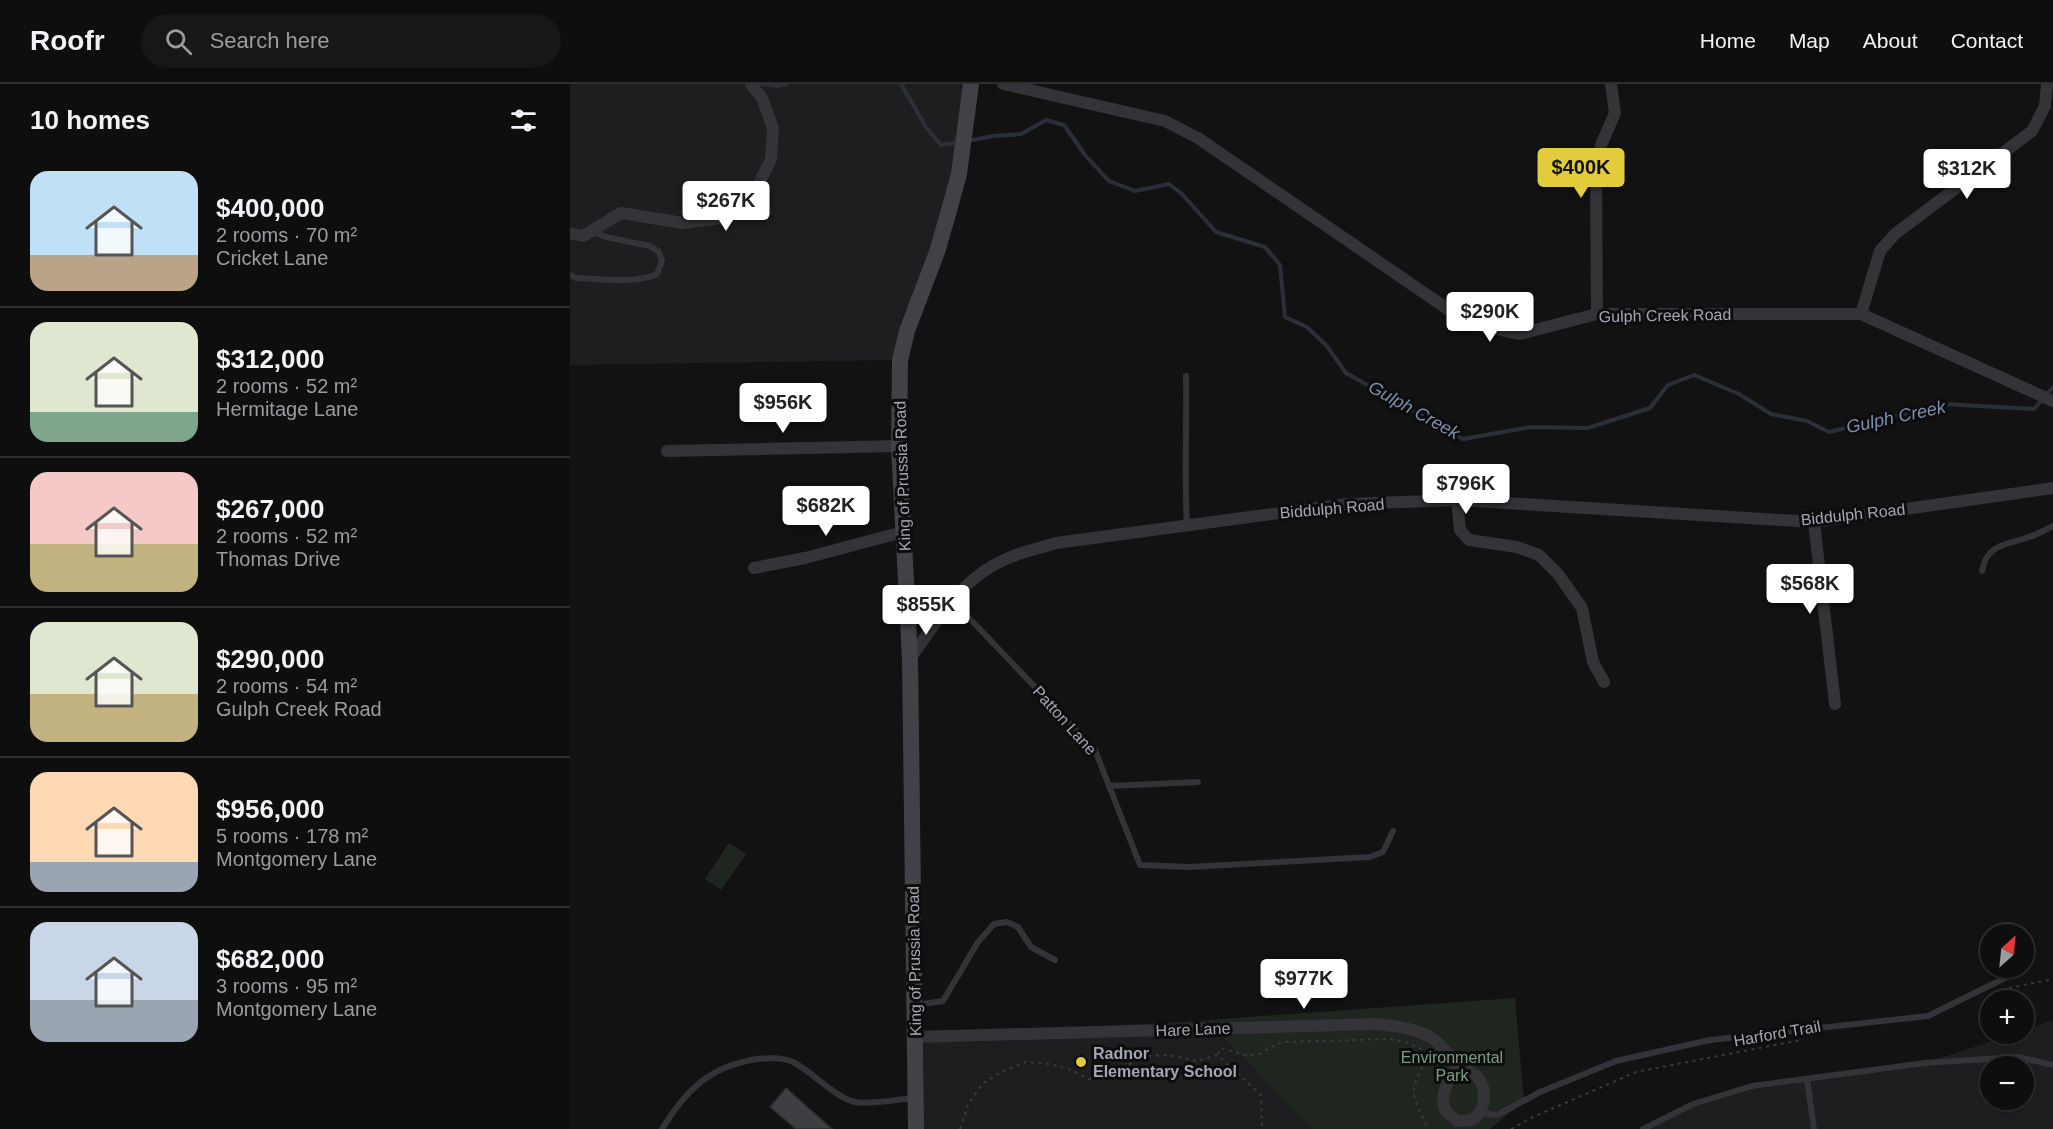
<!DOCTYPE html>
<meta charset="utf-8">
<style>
body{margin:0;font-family:Helvetica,sans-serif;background:#171717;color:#f1f3f6;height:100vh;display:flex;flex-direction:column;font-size:22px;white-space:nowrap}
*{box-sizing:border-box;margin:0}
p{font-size:20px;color:#9b9c9e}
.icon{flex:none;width:33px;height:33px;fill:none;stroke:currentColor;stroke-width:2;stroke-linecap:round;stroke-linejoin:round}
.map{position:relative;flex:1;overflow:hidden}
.drawer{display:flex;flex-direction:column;background:#0e0e0e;width:570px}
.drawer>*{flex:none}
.needle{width:39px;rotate:27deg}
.controls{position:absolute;left:1410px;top:840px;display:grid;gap:12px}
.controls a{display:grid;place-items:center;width:54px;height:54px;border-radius:50%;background:#0e0e0e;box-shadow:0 2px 4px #0004,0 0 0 2px #2e2e2e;font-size:30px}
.price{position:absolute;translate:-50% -51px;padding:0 14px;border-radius:6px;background:#fff;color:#222;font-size:20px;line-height:39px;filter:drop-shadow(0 2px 3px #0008)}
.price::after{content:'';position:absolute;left:50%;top:36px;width:18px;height:14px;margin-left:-9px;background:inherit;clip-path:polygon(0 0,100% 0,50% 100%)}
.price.active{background:#e2cc3b;color:#111}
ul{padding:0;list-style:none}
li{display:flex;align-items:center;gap:18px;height:150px;padding:0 30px}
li+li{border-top:2px solid #2e2e2e}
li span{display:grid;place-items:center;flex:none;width:168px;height:120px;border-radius:18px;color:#555}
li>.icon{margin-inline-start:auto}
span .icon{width:72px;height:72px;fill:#fffc;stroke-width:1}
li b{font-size:26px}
h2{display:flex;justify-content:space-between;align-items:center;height:72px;padding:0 30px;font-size:26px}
header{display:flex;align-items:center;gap:36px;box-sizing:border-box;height:84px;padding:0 30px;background:#0e0e0e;border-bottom:2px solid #2e2e2e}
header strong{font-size:28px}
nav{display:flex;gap:33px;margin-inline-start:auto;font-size:21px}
.search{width:420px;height:54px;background:#171717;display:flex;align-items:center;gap:15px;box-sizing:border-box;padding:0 21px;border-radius:33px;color:#9b9c9e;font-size:22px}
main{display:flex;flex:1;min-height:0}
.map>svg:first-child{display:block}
.built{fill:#1e1e20;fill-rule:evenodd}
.green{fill:#1f2620}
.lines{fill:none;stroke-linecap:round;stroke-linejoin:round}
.stream{stroke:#2b3038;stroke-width:4}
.building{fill:#3f3f43;stroke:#2d2c2f;stroke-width:1.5}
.path{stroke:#393a3f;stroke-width:2;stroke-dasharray:3 4.5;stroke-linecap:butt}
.lane{stroke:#333338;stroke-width:6}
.street{stroke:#333338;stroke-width:12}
.secondary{stroke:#414248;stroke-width:16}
.poi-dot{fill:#e2cc3b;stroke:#0d0d0e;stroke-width:2}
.labels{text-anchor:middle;stroke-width:6;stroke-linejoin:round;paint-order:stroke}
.street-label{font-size:16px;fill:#a5a6b3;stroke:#0d0d0e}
.poi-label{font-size:16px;font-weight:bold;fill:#a5a6b3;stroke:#0d0d0e;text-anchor:start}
.park-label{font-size:16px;fill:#7d9c85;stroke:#0d0d0e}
.water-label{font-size:18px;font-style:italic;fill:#7e8dab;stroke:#0d0d0e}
</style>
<header>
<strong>Roofr</strong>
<div class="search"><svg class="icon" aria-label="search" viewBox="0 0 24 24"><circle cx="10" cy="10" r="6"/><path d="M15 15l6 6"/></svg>Search here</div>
<nav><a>Home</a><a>Map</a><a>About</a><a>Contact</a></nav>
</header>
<main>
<section class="drawer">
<h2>10 homes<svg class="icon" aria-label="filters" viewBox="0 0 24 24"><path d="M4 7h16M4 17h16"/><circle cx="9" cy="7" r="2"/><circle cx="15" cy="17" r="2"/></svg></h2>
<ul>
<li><span style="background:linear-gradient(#bfe0f5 70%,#b9a48a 0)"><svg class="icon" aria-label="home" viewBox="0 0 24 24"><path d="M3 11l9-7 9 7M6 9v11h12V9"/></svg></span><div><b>$400,000</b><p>2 rooms · 70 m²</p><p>Cricket Lane</p></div></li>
<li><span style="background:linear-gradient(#dfe7d0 75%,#7fa58c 0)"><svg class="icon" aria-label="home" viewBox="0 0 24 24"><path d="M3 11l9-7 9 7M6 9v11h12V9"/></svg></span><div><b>$312,000</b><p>2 rooms · 52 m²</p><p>Hermitage Lane</p></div></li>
<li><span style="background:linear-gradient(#f6c9c9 60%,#c2b280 0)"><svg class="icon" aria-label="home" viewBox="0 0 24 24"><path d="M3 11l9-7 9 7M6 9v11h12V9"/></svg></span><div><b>$267,000</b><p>2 rooms · 52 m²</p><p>Thomas Drive</p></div></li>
<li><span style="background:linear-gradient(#dfe7d0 60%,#c2b280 0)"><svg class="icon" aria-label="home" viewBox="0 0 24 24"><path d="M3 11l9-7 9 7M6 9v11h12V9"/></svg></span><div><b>$290,000</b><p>2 rooms · 54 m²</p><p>Gulph Creek Road</p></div></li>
<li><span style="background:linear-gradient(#ffd9b3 75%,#9aa5b1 0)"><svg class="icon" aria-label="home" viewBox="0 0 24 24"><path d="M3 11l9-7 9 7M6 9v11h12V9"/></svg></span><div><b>$956,000</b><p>5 rooms · 178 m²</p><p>Montgomery Lane</p></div></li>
<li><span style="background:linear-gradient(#c9d6e8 65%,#9aa5b1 0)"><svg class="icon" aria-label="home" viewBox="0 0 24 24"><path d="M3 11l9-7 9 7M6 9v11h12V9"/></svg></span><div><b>$682,000</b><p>3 rooms · 95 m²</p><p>Montgomery Lane</p></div></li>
</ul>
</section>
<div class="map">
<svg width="1483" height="1045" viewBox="0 0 1483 1045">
<rect width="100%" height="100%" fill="#121213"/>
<!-- built -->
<g class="built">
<polygon points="0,0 401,0 393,66 330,276 0,281"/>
<polygon points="637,936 741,1045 346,1045 346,954"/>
<path d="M 1483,936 L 1483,1045 L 1074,1045 L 1123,1020 L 1182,1002 L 1355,979 L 1444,950 L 1454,950 L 1454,946 ZM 1420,982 L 1454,982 L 1454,1016 L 1420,1016 Z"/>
</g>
<!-- green -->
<g class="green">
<polygon points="159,759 176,770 151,806 135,795"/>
<polygon points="945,914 954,1017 920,1045 741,1045 637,936"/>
</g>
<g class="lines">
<!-- stream -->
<g class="stream">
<polyline points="192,0 207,2 217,0"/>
<polyline points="331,0 356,43 371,61 390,58"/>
<polyline points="397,57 424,52 451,50 476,36 494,41 515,71 539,97 565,107 599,100 612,110 646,148 695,163 710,181 715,233 737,243 756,261 776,289 893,355 961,343 1018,344 1080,324 1098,301 1124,291 1169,310 1201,330 1237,337 1259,348 1374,320 1464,325 1483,303"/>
</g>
</g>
<!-- building -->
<polygon class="building" points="216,1004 262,1045 226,1045 200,1023"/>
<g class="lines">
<!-- path -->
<g class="path">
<polyline points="1439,904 1483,895"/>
<path d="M 648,970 L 651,964 C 663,967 679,975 691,969 C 699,965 704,960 714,958 L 820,955 L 835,958 L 852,965 L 856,977 C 836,1010 844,1012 858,1045"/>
<polyline points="390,1045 398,1021 412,1000 431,988 456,978 480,980 501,986 519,995 540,994 552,986 571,972 599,971 627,977 647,971 691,1011 692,1045"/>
<polyline points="941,1045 963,1033 1066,988 1231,956"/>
</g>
<!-- lane -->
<g class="lane">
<path d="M 0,191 L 6,194 C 30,195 66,200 87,190 L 92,177 L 89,168 L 80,162 L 36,153 L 22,148"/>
<path d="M 616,292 C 617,342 614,392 617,441"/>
<path d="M 1412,487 C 1417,458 1439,461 1462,452 C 1469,450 1476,445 1483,442"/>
<polyline points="382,516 525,666 570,781 619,783 800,773 813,768 823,747"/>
<polyline points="539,702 628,698"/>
<polyline points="346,921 373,917 408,858 424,840 437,838 448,843 461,863 485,876"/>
<polyline points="1237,995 1244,1045"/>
<polyline points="909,1029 927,1031 970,1008 1046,977 1140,956 1358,932 1437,893"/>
<path d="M 92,1045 C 116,1006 140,982 187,975 C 199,974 212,973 223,978 C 241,987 266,1014 285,1018 C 298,1021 329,1015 344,1014"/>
<polyline points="1073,1045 1123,1020 1182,1002 1355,979 1448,973 1483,981"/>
</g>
<!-- street -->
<g class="street">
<polyline points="433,0 595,37 628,54 898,239 949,250 1027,230 1291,230 1483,317"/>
<polyline points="0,149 13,152 51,129 113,139 151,134 184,110 201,75 203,44 192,14 181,0"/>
<polyline points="1027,230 1026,92 1031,61 1045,29 1041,0"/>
<polyline points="1291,230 1310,167 1325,150 1462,47 1475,22 1477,0"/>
<polyline points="97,367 329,362"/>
<polyline points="887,416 890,446 899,456 947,463 969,471 988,490 1012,524 1023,578 1034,598"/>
<polyline points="1244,438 1265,620"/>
<polyline points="184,484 235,474 333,448"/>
<path d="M 340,575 C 368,535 393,491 441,473 C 455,467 471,464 486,459 L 777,420 L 887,416 L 1244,438 L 1483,404"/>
<path d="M 346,953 L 806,940 C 825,942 843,944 860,953 C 872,960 879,973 891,981 C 897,986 905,989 909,995 C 917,1007 916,1028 901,1036 C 898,1037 891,1037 887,1037 C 884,1034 878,1030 876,1027 C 867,1012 881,992 888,979"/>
</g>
<!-- secondary -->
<polyline class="secondary" points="346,1045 340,575 329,362 330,276 337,247 367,168 378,130 389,90 401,0"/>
</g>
<!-- markers -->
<circle class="poi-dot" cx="511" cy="978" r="6"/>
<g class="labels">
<!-- street labels -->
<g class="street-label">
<text transform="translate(1095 231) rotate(-1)" y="6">Gulph Creek Road</text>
<text transform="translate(332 392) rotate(-92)" y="6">King of Prussia Road</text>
<text transform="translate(762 424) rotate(-5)" y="6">Biddulph Road</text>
<text transform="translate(1283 430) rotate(-6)" y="6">Biddulph Road</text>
<text transform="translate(495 636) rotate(48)" y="6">Patton Lane</text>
<text transform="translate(344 877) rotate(-91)" y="6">King of Prussia Road</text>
<text transform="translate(623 945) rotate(-2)" y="6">Hare Lane</text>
<text transform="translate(1207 949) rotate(-10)" y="6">Harford Trail</text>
</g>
<!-- poi labels -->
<g class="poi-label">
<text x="523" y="975">Radnor<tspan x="523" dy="18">Elementary School</tspan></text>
</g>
<!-- park labels -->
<g class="park-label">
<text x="882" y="979">Environmental<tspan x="882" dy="18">Park</tspan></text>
</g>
<!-- water labels -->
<g class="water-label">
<text transform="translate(844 326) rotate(29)" y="6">Gulph Creek</text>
<text transform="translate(1326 333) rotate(-12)" y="6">Gulph Creek</text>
</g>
</g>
</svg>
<div class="controls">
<a><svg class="needle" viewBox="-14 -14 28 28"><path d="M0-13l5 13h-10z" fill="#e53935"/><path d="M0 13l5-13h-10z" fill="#9b9c9e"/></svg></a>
<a>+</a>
<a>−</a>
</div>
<b class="price active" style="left:1011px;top:115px">$400K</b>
<b class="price" style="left:1397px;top:116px">$312K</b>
<b class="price" style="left:156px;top:148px">$267K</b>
<b class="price" style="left:920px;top:259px">$290K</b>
<b class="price" style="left:213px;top:350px">$956K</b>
<b class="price" style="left:896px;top:431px">$796K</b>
<b class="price" style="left:256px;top:453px">$682K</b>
<b class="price" style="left:1240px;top:531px">$568K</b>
<b class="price" style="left:356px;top:552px">$855K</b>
<b class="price" style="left:734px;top:926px">$977K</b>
</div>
</main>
